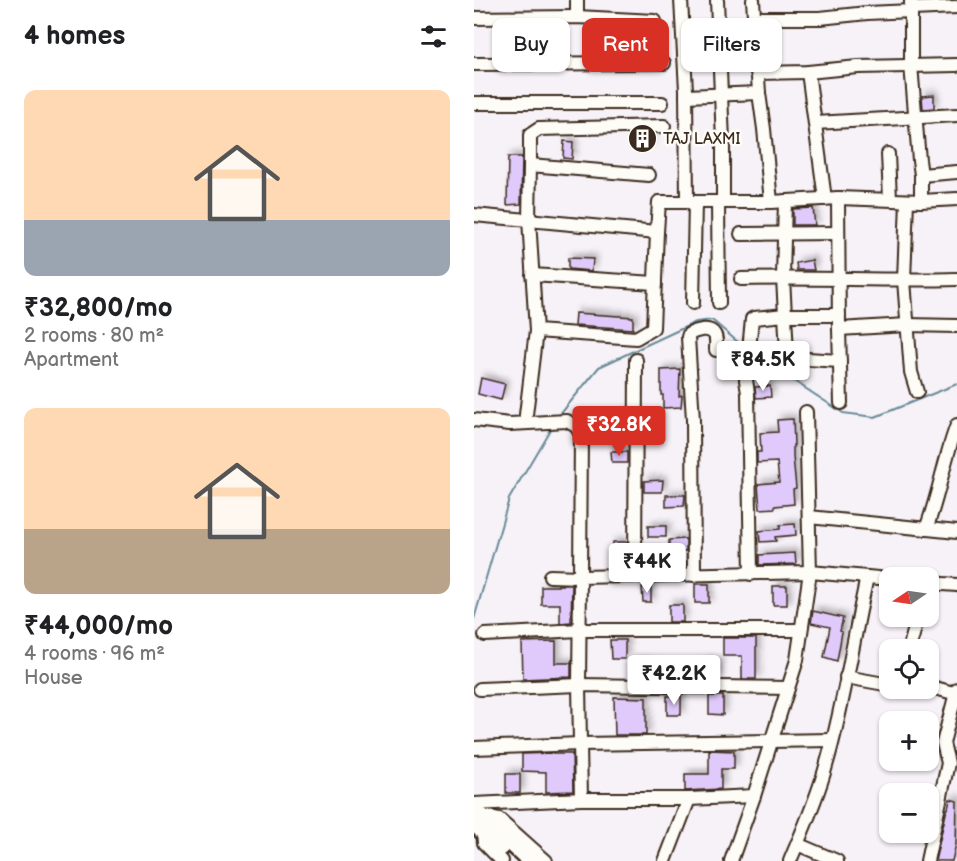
<!DOCTYPE html>
<meta charset="utf-8">
<style>
body{margin:0;font-family:"Balsamiq Sans",sans-serif;background:#f6f6f6;color:#202124;height:100vh;display:flex;flex-direction:column;font-size:22px;white-space:nowrap}
*{box-sizing:border-box;margin:0}
p{font-size:20px;color:#757577}
.icon{flex:none;width:33px;height:33px;fill:none;stroke:currentColor;stroke-width:2;stroke-linecap:round;stroke-linejoin:round}
.map{position:relative;flex:1;overflow:hidden}
.details{display:flex;flex-direction:column;background:#fff;width:474px}
.details>*{flex:none}
.guide{position:absolute;left:18px;top:18px;width:375px;height:54px;display:flex;gap:12px}
.needle{width:39px;rotate:257deg}
.fabs{position:absolute;left:405px;top:567px;display:grid;gap:12px}
.fabs a{display:grid;place-items:center;width:60px;height:60px;border-radius:12px;background:#fff;box-shadow:0 2px 4px #0004;font-size:30px}
.price{position:absolute;translate:-50% -51px;padding:0 14px;border-radius:6px;background:#fff;color:#222;font-size:20px;line-height:39px;filter:drop-shadow(0 2px 3px #0008)}
.price::after{content:'';position:absolute;left:50%;top:36px;width:18px;height:14px;margin-left:-9px;background:inherit;clip-path:polygon(0 0,100% 0,50% 100%)}
.price.selected{background:#d93025;color:#fff}
ul{padding:0;list-style:none}
li{display:grid;align-content:center;gap:12px;height:318px;padding:0 24px}
li span{display:grid;place-items:center;height:186px;border-radius:12px;color:#555}
li>.icon{margin-inline-start:auto}
span .icon{width:108px;height:108px;fill:#fffc;stroke-width:1}
li b{font-size:26px}
h2{display:flex;justify-content:space-between;align-items:center;height:72px;padding:0 24px;font-size:26px}
.tag{padding:0 21px;border-radius:12px;background:#fff;box-shadow:0 2px 4px #0004;font-size:21px;line-height:54px}
.tag.selected{background:#d93025;color:#fff}
main{display:flex;flex:1;min-height:0}
.map>svg:first-child{display:block}
.lines{fill:none;stroke-linecap:round;stroke-linejoin:round}
.stream{stroke:#698b97;stroke-width:2}
.building{fill:#e0cafb;stroke:#3b2a1e;stroke-width:1.5;filter:url(#shadow)}
.minor-casing{stroke:#3b2a1e;stroke-width:16}
.major-casing{stroke:#3b2a1e;stroke-width:20}
.minor{stroke:#fdfcf7;stroke-width:12}
.major{stroke:#fdfcf7;stroke-width:15}
.labels{text-anchor:middle;stroke-width:5;stroke-linejoin:round;paint-order:stroke}
.poi-label{font-size:16px;fill:#3b2a1e;stroke:#fdfcf7;text-anchor:start}
</style>
<main>
<section class="details">
<h2>4 homes<svg class="icon" aria-label="filters" viewBox="0 0 24 24"><path d="M4 7h16M4 17h16"/><circle cx="9" cy="7" r="2"/><circle cx="15" cy="17" r="2"/></svg></h2>
<ul>
<li><span style="background:linear-gradient(#ffd9b3 70%,#9aa5b1 0)"><svg class="icon" aria-label="home" viewBox="0 0 24 24"><path d="M3 11l9-7 9 7M6 9v11h12V9"/></svg></span><div><b>₹32,800/mo</b><p>2 rooms · 80 m²</p><p>Apartment</p></div></li>
<li><span style="background:linear-gradient(#ffd9b3 65%,#b9a48a 0)"><svg class="icon" aria-label="home" viewBox="0 0 24 24"><path d="M3 11l9-7 9 7M6 9v11h12V9"/></svg></span><div><b>₹44,000/mo</b><p>4 rooms · 96 m²</p><p>House</p></div></li>
</ul>
</section>
<div class="map">
<svg width="483" height="861" viewBox="0 0 483 861">
<defs>
<filter id="shadow"><feDropShadow dx="4" dy="-4" stdDeviation="3" flood-color="#0004"/></filter>
</defs>
<rect width="100%" height="100%" fill="#f7f2f8"/>
<filter id="ink" filterUnits="userSpaceOnUse"><feTurbulence type="fractalNoise" baseFrequency=".0167" numOctaves="2"/><feDisplacementMap in="SourceGraphic" scale="12" xChannelSelector="R" yChannelSelector="G"/><feConvolveMatrix kernelMatrix="1 2 1 2 8 2 1 2 1" color-interpolation-filters="sRGB"/></filter>
<g filter="url(#ink)">
<g class="lines">
<!-- stream -->
<g class="stream">
<polyline points="279,354 369,413 401,417 483,384"/>
<polyline points="85,416 125,367 222,322 238,320 272,349"/>
<polyline points="0,619 35,499 78,426"/>
</g>
</g>
<!-- building -->
<g class="building">
<polygon points="460,95 460,108 449,109 448,96"/>
<rect x="160" y="135" width="16" height="12"/>
<polygon points="90,141 99,142 98,159 89,158"/>
<polygon points="34,157 48,157 47,204 33,205"/>
<polygon points="339,208 341,225 319,225 319,209"/>
<polygon points="94,258 119,259 118,271 94,269"/>
<polygon points="338,260 340,270 323,270 322,263"/>
<polygon points="102,313 159,317 159,329 101,325"/>
<polygon points="206,369 205,396 208,395 207,407 189,408 189,395 187,395 187,370"/>
<polygon points="7,378 31,384 27,400 4,394"/>
<polygon points="296,386 297,397 282,398 281,387"/>
<polygon points="319,419 320,445 319,445 319,457 322,488 319,489 320,504 301,506 301,508 286,509 284,484 305,482 303,462 283,463 283,452 287,452 286,433 304,432 303,420"/>
<polygon points="137,452 153,452 153,463 138,463"/>
<polygon points="189,480 188,492 170,492 170,481"/>
<polygon points="192,495 211,495 210,506 192,507"/>
<polygon points="321,524 322,535 301,537 302,541 286,542 285,531 306,529 306,525"/>
<rect x="174" y="526" width="18" height="11"/>
<polygon points="212,539 212,551 195,551 195,540"/>
<polygon points="139,542 153,542 153,553 138,554"/>
<polygon points="321,553 322,564 285,565 285,555"/>
<polygon points="174,557 195,557 195,567 175,567"/>
<rect x="221" y="584" width="14" height="19"/>
<polygon points="84,585 98,585 97,622 86,623 86,604 67,604 67,586 84,586"/>
<polygon points="177,586 177,602 169,602 168,587"/>
<rect x="299" y="586" width="14" height="19"/>
<rect x="195" y="605" width="14" height="17"/>
<polygon points="339,611 369,618 366,631 368,632 363,661 350,657 356,627 337,623"/>
<polygon points="249,638 282,638 282,679 268,679 268,656 249,656"/>
<polygon points="136,640 151,640 151,659 137,659"/>
<polygon points="82,641 82,663 97,663 97,677 49,679 48,642"/>
<rect x="230" y="662" width="14" height="17"/>
<rect x="159" y="663" width="14" height="15"/>
<rect x="193" y="696" width="14" height="19"/>
<polygon points="235,696 249,696 249,715 235,714"/>
<polygon points="140,697 172,698 172,735 141,735"/>
<polygon points="235,750 260,751 260,769 247,769 247,789 211,791 211,774 235,774"/>
<polygon points="80,753 80,754 98,754 99,791 72,792 72,772 48,771 48,754"/>
<rect x="32" y="774" width="14" height="19"/>
<polygon points="476,799 483,801 482,844 478,861 461,861 473,809 474,809"/>
</g>
<g class="lines">
<defs>
<g id="minor">
<polyline points="207,0 212,90 213,202"/>
<polyline points="243,0 249,141 249,202"/>
<polyline points="279,0 285,93 290,129 297,202"/>
<polyline points="438,9 483,7"/>
<polyline points="103,17 103,0"/>
<polyline points="0,18 103,17 181,21"/>
<polyline points="280,18 346,18 393,13 438,11"/>
<polyline points="0,64 190,63"/>
<polyline points="334,72 351,199"/>
<polyline points="283,73 334,72 384,67 483,65"/>
<polyline points="212,96 285,93"/>
<polyline points="0,103 188,103"/>
<polyline points="341,123 483,115"/>
<polyline points="414,154 416,199"/>
<polyline points="56,165 56,135 65,129 190,126"/>
<polyline points="447,175 483,172"/>
<polyline points="364,198 365,329 433,325 483,326"/>
<polyline points="311,201 309,278 311,315 365,315"/>
<polyline points="433,201 430,280 437,372 443,392"/>
<polyline points="447,201 483,199"/>
<polyline points="244,202 245,303"/>
<polyline points="0,215 183,232 185,202 297,202 364,198 447,201 447,175 445,160 437,65 437,0"/>
<polyline points="267,234 364,233"/>
<polyline points="58,275 181,283"/>
<path d="M 267,279 C 339,277 411,281 483,279"/>
<polyline points="219,303 221,202"/>
<polyline points="365,329 367,403"/>
<polyline points="62,331 162,338 179,328 183,232"/>
<polyline points="332,412 336,572 416,579"/>
<polyline points="0,420 36,424 93,421 102,426 107,434 106,577 76,576"/>
<polyline points="51,423 62,331 55,219 56,165 175,175"/>
<polyline points="335,517 483,532"/>
<path d="M 452,529 C 465,495 470,459 483,425"/>
<polyline points="277,574 274,393 272,380 278,319 280,318 311,315 313,353 317,358 366,361"/>
<path d="M 220,575 L 219,420 L 214,337 L 215,334 C 221,331 235,326 240,334 C 243,337 242,346 242,350"/>
<polyline points="161,576 162,360"/>
<polyline points="454,583 483,585"/>
<polyline points="11,635 105,630 327,630"/>
<polyline points="435,650 444,616"/>
<polyline points="372,677 416,685"/>
<polyline points="454,686 483,694"/>
<polyline points="6,689 105,685 314,688"/>
<polyline points="0,748 106,744 358,740"/>
<polyline points="0,804 107,799 215,799 280,796 323,660 336,572 106,577 105,685 107,799"/>
<polyline points="9,816 25,819 72,861"/>
<polyline points="9,832 10,843 28,861"/>
<polyline points="323,844 363,861"/>
<polyline points="191,861 215,799"/>
<polyline points="257,861 280,796"/>
<path d="M 316,861 C 329,830 343,799 352,766 C 370,705 379,640 393,577"/>
<polyline points="453,861 474,763 469,743 483,689"/>
</g>
<g id="major">
<polyline points="0,809 56,861"/>
<polyline points="0,824 27,848"/>
</g>
</defs>
<!-- minor casing -->
<use href="#minor" class="minor-casing"/>
<!-- major casing -->
<use href="#major" class="major-casing"/>
<!-- minor -->
<use href="#minor" class="minor"/>
<!-- major -->
<use href="#major" class="major"/>
</g>
</g>
<!-- icons -->
<defs>
<symbol id="building-disc" viewBox="-11 -11 22 22"><circle r="9.5" fill="#3b2a1e" stroke="#fdfcf7"/><path d="M-4-6H4V6H1V3H-1V6H-4ZM-2.5-4.3h1.7v1.8h-1.7ZM.8-4.3h1.7v1.8H.8ZM-2.5-1h1.7V.8h-1.7ZM.8-1h1.7V.8H.8Z" fill="#fff"/></symbol>
</defs>
<g fill-rule="evenodd">
<use href="#building-disc" x="152" y="122" width="33" height="33"/>
</g>
<g class="labels">
<!-- poi labels -->
<g class="poi-label">
<text x="189" y="144">TAJ LAXMI</text>
</g>
</g>
</svg>
<div class="fabs">
<a><svg class="needle" viewBox="-14 -14 28 28"><path d="M0-13l5 13h-10z" fill="#e53935"/><path d="M0 13l5-13h-10z" fill="#757577"/></svg></a>
<a><svg class="icon" aria-label="locate" viewBox="0 0 24 24"><circle cx="12" cy="12" r="6"/><path d="M12 2v4M12 18v4M2 12h4M18 12h4"/></svg></a>
<a>+</a>
<a>−</a>
</div>
<b class="price" style="left:289px;top:392px">₹84.5K</b>
<b class="price selected" style="left:145px;top:457px">₹32.8K</b>
<b class="price" style="left:173px;top:594px">₹44K</b>
<b class="price" style="left:200px;top:706px">₹42.2K</b>
<div class="guide">
<a class="tag">Buy</a>
<a class="tag selected">Rent</a>
<a class="tag">Filters</a>
</div>
</div>
</main>
